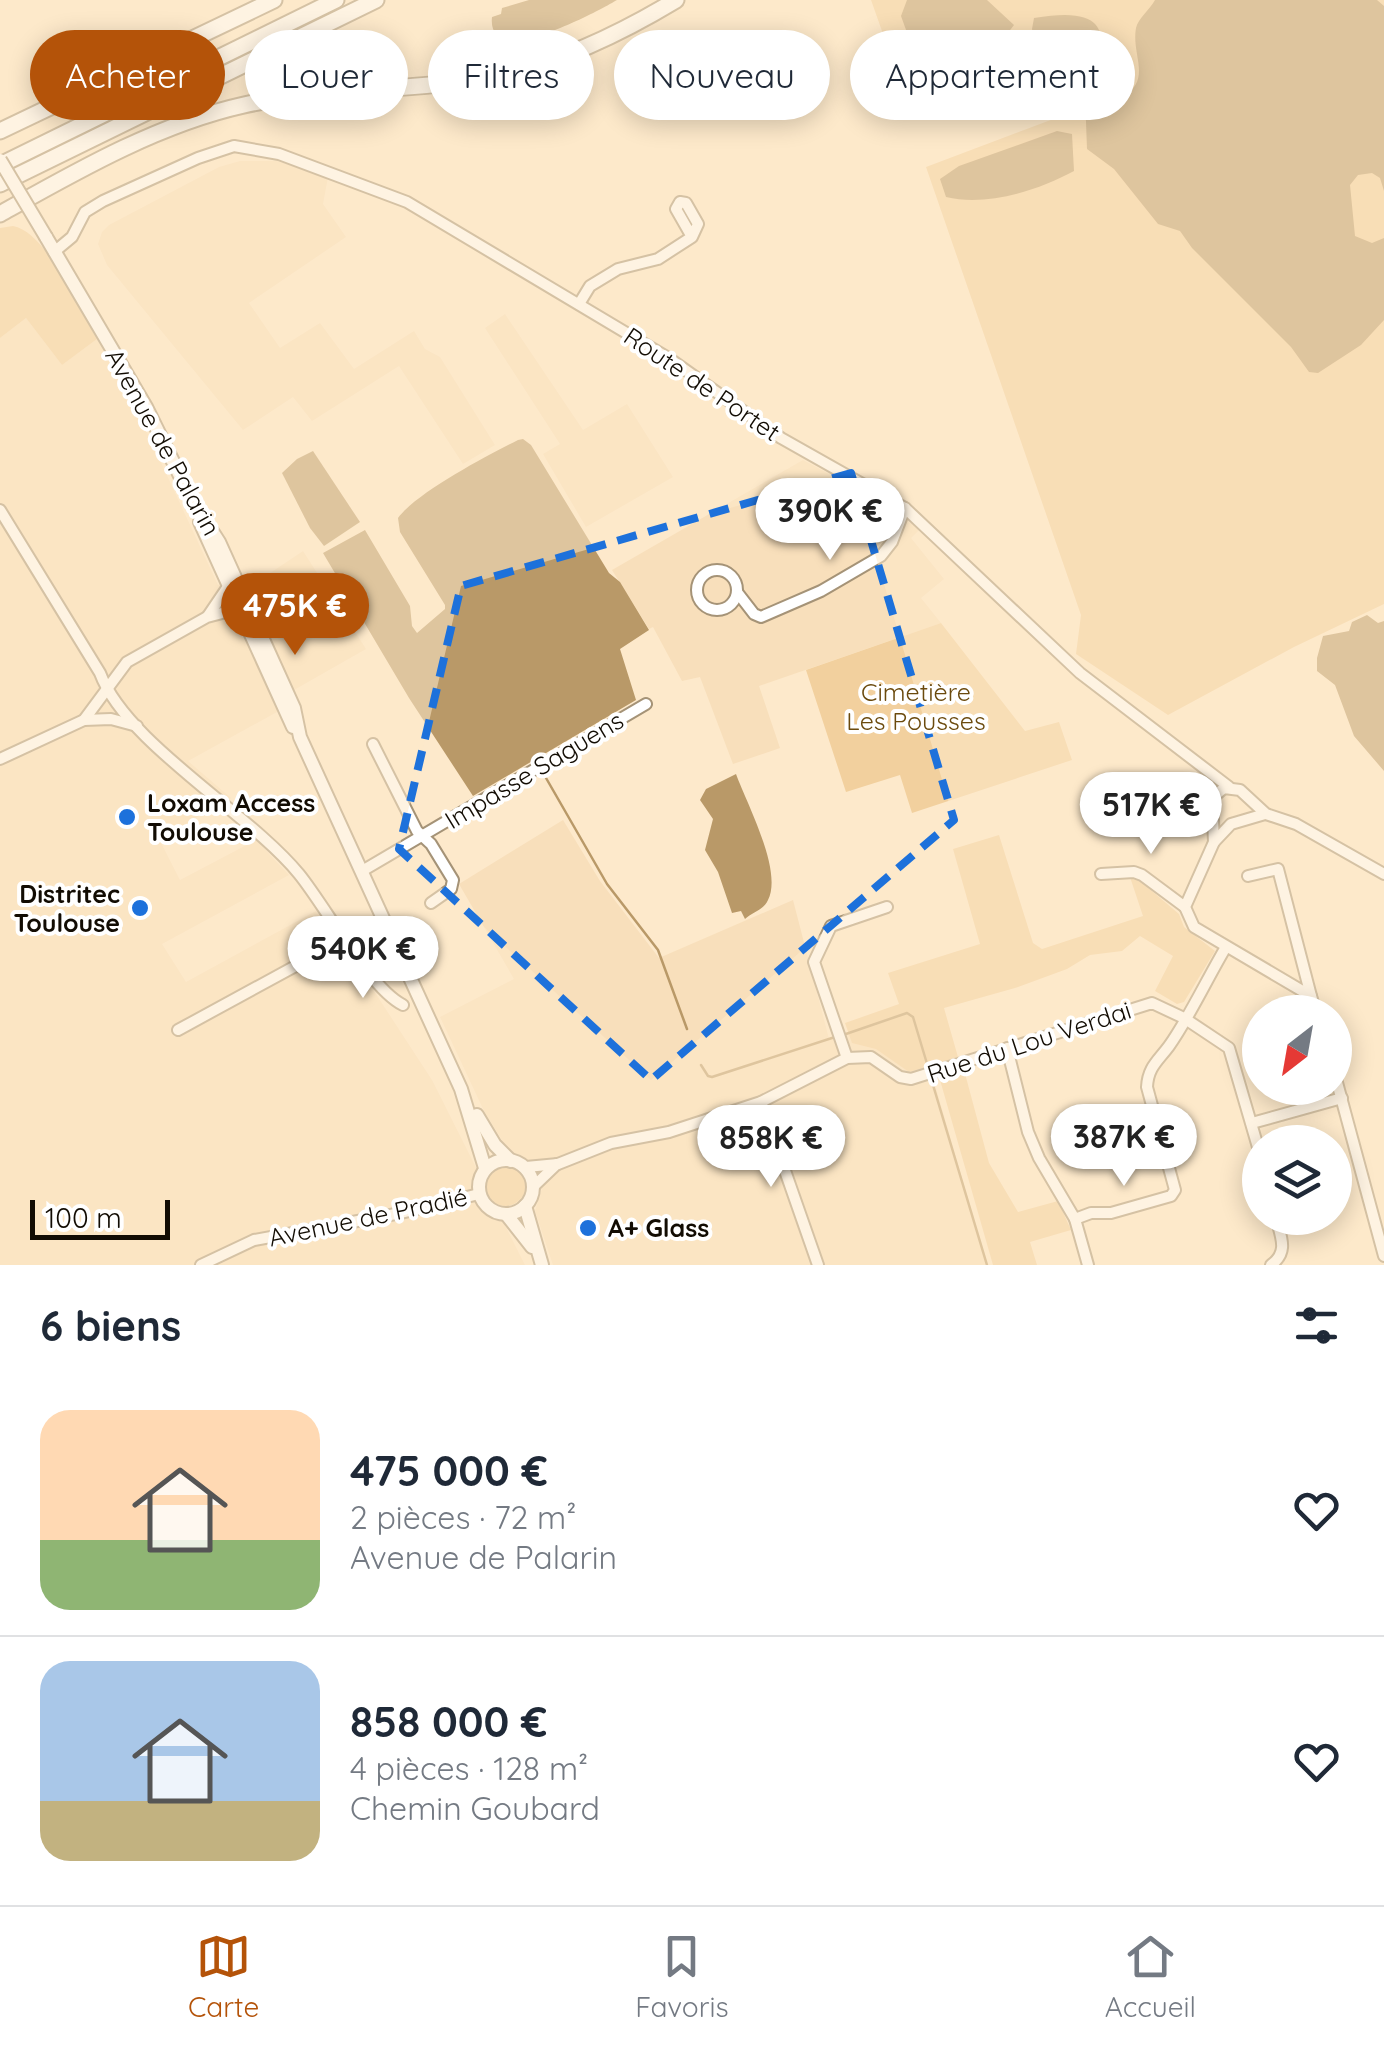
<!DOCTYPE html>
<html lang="fr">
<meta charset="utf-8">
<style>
body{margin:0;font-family:Quicksand,sans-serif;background:#f6f6f7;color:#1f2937;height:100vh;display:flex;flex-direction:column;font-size:38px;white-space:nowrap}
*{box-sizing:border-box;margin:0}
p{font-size:32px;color:#747a83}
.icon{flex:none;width:55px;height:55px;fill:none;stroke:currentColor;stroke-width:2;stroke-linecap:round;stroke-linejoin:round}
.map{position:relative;height:1265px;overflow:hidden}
.panel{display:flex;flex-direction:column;background:#fff;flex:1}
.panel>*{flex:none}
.hud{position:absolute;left:30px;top:30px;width:1325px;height:90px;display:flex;gap:20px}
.needle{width:65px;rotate:211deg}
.buttons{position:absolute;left:1242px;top:995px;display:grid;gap:20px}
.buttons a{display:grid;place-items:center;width:110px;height:110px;border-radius:50%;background:#fff;box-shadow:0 5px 25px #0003;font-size:50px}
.scale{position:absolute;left:30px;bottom:25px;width:140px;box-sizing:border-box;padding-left:10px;border:5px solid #120c03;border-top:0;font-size:28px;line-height:35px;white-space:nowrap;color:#120c03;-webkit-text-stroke:8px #fff;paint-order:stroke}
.price{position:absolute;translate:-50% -85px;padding:0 22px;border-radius:35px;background:#fff;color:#222;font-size:32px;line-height:65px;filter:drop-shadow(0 2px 5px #0008)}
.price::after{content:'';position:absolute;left:50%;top:60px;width:30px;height:22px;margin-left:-15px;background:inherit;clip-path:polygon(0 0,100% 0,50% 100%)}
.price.selected{background:#b45309;color:#fff}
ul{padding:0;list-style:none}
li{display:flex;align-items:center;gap:30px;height:250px;padding:0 40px}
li+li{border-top:2px solid #e0e1e3}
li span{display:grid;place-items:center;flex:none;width:280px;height:200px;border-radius:30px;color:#555}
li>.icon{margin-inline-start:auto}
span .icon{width:120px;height:120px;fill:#fffc;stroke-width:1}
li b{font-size:42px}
h2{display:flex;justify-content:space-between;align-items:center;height:120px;padding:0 40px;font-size:42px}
.pill{padding:0 35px;border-radius:45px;background:#fff;box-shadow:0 5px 25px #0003;font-size:35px;line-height:90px}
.pill.selected{background:#b45309;color:#fff}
.menu{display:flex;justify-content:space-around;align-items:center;height:140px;border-top:2px solid #e0e1e3;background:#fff;font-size:28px;color:#747a83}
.menu a{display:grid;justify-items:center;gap:5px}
.menu .selected{color:#b45309}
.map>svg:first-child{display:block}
.built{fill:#f8dfbb}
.green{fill:#f2d09e}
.water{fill:#b99968}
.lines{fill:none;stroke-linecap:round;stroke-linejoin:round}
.stream{stroke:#b99968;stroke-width:2.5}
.minor-casing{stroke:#a59377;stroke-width:14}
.major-casing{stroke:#a59377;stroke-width:16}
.highway-casing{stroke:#a59377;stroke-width:19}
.minor{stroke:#fff;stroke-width:10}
.major{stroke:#fff;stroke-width:12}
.highway{stroke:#fff;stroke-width:15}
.major-bridge-casing{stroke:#a59377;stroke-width:16;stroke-linecap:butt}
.major-bridge{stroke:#fff;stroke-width:12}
.marked{fill:none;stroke:#1d71db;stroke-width:8;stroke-dasharray:20 12;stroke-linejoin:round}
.poi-dot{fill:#1d71db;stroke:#fff;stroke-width:4}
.labels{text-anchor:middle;stroke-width:8;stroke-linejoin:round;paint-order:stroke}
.street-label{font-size:25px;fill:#120c03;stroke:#fff}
.park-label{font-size:25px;fill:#6b4a0d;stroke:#fff}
.poi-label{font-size:25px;font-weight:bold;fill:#120c03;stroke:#fff;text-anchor:start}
</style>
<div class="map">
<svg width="1384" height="1265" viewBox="0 0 1384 1265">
<rect width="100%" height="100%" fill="#fde9cb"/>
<!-- built -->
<g class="built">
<polygon points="240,161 277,161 328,177 323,204 346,237 249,303 280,348 320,323 354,369 414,331 425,349 440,357 495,445 463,464 399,366 312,421 293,397 243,430 107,265 98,244 102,232 109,225 219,167"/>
<polygon points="505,314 583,430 627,404 673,477 586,527 543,454 560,444 485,328"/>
<polygon points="26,318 62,365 97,339 143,424 218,585 258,581 303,551 366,649 294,690 277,712 188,761 231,798 159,839 180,880 256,840 289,875 162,944 186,982 316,911 355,962 432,1080 525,1265 0,1265 0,338"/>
<polygon points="803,460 852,486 920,529 911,538 944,579 921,598 941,623 759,686 780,748 733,764 700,677 682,681 653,627 649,629 612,570"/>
<polygon points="563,820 600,881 659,958 793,900 829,1039 915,1015 987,1265 553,1265 535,1211 543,1185 534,1163 508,1150 484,1111 440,1017 514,979 459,884"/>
</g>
<!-- green -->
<g class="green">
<polygon points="871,0 1384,0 1384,604 1294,647 1168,715 1076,654 1081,615 926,167 1072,112 1021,52 988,53 911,90 899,79"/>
<path d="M 13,226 C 47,232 79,309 97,339 L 62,365 L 26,318 L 0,338 L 0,228 Z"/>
<polygon points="941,623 1025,731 1059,722 1072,760 912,813 900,775 846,792 806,670"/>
<polygon points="999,835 1033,943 1042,949 1143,916 1130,877 1133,875 1179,914 1184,927 1215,951 1184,1002 1177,1004 1155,991 1173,956 1140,936 1122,951 1090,955 1067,969 1015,988 944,1008 958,1057 909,1072 876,1049 852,1043 845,1023 899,1004 888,973 980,944 953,849"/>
<polygon points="963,1066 989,1163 1018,1212 1058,1201 1071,1230 1030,1242 1037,1265 993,1265 938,1073"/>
<circle cx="505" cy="1185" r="21"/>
</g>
<!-- water -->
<g class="water">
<path d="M 529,0 L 617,0 C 597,12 486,72 492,17 L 501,14 L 502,8 Z"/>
<polygon points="907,0 987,0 1014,25 1004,38 970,44 919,66 901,16"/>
<path d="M 1155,0 L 1377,0 L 1384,6 L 1384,191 L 1380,178 L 1372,173 L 1358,175 L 1350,185 L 1355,236 L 1372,243 L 1384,238 L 1384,320 L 1361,345 L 1318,373 L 1309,372 L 1291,347 L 1192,248 L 1180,231 L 1158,224 L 1114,169 L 1087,149 L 1085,95 L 1079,85 L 1036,44 L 1032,29 L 1034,18 C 1141,0 1079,67 1122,97 C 1153,80 1131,55 1136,28 C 1138,19 1150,9 1155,0 Z"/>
<path d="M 1057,131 L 1072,134 L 1074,171 C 1039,190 987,207 946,197 L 940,179 L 959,166 Z"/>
<path d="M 518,440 L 523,439 L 531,445 L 609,573 L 620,582 L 649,630 L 620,649 L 636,700 L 473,796 L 409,698 L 323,553 L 365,530 L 410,606 L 412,626 L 417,633 L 445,609 L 445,605 L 400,532 L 398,518 C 416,493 488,455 518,440 Z"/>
<polygon points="313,451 360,522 324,546 310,528 282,473 297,459"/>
<polygon points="1367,615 1378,623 1384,621 1384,771 1354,736 1335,685 1317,671 1317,658 1323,636 1349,631 1352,622"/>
<path d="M 736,774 C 747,804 783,871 768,900 C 764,910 752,912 745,919 L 741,911 L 732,913 L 718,872 L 705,850 L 713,819 L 700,800 L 706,789 Z"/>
</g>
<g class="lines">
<!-- stream -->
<g class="stream">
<polyline points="542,771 607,884 658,950 687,1029"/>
<polyline points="843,1035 907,1013 913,1017 928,1067"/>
<polyline points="701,1065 708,1076 712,1077 835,1037"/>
<polyline points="930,1075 987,1265"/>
</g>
<defs>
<g id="minor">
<polyline points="54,252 72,237 85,212 103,201 198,158 234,146 279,154 407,202 670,359 781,438 905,508 1080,673 1229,787"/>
<polyline points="579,304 590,286 618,269 658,259 692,237 698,224 686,203 680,202 676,209 692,237"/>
<path d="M 0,510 L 100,673 C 126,743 248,812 299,874 C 326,907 370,989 403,1005"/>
<circle cx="717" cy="590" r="20"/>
<polyline points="737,592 754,614 761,617 821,591 881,556 892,542 905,508"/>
<polyline points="208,616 227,588"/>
<polyline points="84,720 111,719 137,726"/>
<polyline points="373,744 417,831 431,844 453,880 451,889 431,903"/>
<polyline points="0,759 84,720 127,662 207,617 226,612 239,600"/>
<polyline points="1214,842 1231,824 1265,814"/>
<polyline points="362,871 646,704"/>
<polyline points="1101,874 1134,872 1142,875 1185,907"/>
<polyline points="1248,876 1278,869 1311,996"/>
<polyline points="1316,1012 1311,996 1194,927 1185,907 1214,842 1212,798 1224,788 1240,790 1266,814 1296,824 1384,874"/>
<polyline points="178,1030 347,938"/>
<polyline points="1007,1048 1028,1132 1039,1158 1075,1219 1088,1265"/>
<polyline points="847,1058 814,962 831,926 887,907"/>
<polyline points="1335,1075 1384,1256"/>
<polyline points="761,1102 818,1265"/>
<polyline points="1252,1123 1342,1098"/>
<polyline points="526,1167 558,1164 611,1143 669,1132 761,1102 847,1058 871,1057 900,1077 911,1079 1152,1003 1184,1018 1229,1048 1260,1154"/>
<polyline points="533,1187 557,1164"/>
<path d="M 1075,1219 L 1091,1213 L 1111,1213 L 1171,1196 L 1175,1190 L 1147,1087 C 1148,1067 1158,1061 1169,1046 C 1189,1018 1208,977 1226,947"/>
<polyline points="201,1265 254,1240 401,1213 479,1194"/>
<path d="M 1271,1265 C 1289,1252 1281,1237 1276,1218"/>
</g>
<g id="major">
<polyline points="46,237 146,407 192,500 219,542 294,708 300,737 461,1089 485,1168"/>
<polyline points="200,522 293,727"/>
<polyline points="477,1115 495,1145 511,1161"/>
<circle cx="506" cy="1187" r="27"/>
<polyline points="525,1206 542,1265"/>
<polyline points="506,1214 532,1247"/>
</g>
<g id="highway">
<polyline points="0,131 274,0"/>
<polyline points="0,165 336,0"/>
<polyline points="0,184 376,0"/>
<path d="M 0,214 C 75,172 158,124 244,105 C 323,87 406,92 486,78 C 553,66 618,35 676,0"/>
</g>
</defs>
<!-- minor casing -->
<use href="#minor" class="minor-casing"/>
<!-- major casing -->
<use href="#major" class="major-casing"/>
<!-- highway casing -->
<use href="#highway" class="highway-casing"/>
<!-- minor -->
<use href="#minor" class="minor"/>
<!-- major -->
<use href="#major" class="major"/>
<!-- highway -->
<use href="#highway" class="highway"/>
<defs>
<polyline id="major-bridge" points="0,160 46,237"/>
</defs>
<!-- major-bridge casing -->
<use href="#major-bridge" class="major-bridge-casing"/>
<!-- major-bridge -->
<use href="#major-bridge" class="major-bridge"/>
</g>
<!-- marked area -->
<path d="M0 0H1384V1265H0ZM 851,473 L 954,820 L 651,1080 L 399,849 L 461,586 Z" fill="#fde9cb" fill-opacity=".55" fill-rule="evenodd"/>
<path class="marked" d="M 851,473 L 954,820 L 651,1080 L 399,849 L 461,586 Z"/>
<!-- markers -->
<g class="poi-dot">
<circle cx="127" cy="817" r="10"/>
<circle cx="140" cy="908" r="10"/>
<circle cx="588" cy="1228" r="10"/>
</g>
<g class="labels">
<!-- street labels -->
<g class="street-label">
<text transform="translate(702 384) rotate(34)" y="9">Route de Portet</text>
<text transform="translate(163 442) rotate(61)" y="9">Avenue de Palarin</text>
<text transform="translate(534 770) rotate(-31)" y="9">Impasse Saguens</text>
<text transform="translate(1029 1042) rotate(-18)" y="9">Rue du Lou Verdai</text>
<text transform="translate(368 1217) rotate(-12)" y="9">Avenue de Pradié</text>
</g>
<!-- park labels -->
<g class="park-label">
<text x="916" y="701">Cimetière<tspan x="916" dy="29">Les Pousses</tspan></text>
</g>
<!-- poi labels -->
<g class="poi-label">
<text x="147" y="812">Loxam Access<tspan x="147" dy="29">Toulouse</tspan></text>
<text x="120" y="903" text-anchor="end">Distritec<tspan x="120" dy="29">Toulouse</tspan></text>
<text x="608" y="1237">A+ Glass</text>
</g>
</g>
</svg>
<div class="buttons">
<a><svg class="needle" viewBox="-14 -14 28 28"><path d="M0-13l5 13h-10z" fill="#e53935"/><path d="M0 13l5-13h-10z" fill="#747a83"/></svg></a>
<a><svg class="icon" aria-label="layers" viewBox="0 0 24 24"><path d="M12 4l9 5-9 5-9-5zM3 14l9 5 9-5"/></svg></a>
</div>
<div class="scale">100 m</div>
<b class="price" style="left:830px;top:563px">390K €</b>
<b class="price selected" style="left:295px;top:658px">475K €</b>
<b class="price" style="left:1151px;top:857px">517K €</b>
<b class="price" style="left:363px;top:1001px">540K €</b>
<b class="price" style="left:1124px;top:1189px">387K €</b>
<b class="price" style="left:771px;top:1190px">858K €</b>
<div class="hud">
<a class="pill selected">Acheter</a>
<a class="pill">Louer</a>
<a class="pill">Filtres</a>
<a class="pill">Nouveau</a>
<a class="pill">Appartement</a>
</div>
</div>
<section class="panel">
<h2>6 biens<svg class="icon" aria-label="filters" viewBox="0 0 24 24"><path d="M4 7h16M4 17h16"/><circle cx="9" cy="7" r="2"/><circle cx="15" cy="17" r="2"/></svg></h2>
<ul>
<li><span style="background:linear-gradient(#ffd9b3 65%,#8fb573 0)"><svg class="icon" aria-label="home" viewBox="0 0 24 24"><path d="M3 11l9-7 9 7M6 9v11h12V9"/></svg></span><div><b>475 000 €</b><p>2 pièces · 72 m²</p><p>Avenue de Palarin</p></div><svg class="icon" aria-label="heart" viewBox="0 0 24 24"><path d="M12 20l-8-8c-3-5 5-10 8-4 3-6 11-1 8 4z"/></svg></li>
<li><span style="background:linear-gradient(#a9c7e8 70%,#c2b280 0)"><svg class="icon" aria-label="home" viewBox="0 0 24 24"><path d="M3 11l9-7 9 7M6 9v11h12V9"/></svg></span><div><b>858 000 €</b><p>4 pièces · 128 m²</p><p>Chemin Goubard</p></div><svg class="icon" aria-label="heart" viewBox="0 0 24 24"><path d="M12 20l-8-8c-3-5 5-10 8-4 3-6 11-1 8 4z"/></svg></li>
</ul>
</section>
<nav class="menu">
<a class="selected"><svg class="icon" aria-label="map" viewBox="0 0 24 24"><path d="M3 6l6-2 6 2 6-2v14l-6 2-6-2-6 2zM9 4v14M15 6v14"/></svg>Carte</a>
<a><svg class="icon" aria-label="saved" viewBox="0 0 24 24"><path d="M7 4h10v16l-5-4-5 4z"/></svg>Favoris</a>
<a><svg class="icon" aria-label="home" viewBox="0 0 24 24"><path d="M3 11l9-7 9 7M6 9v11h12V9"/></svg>Accueil</a>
</nav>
